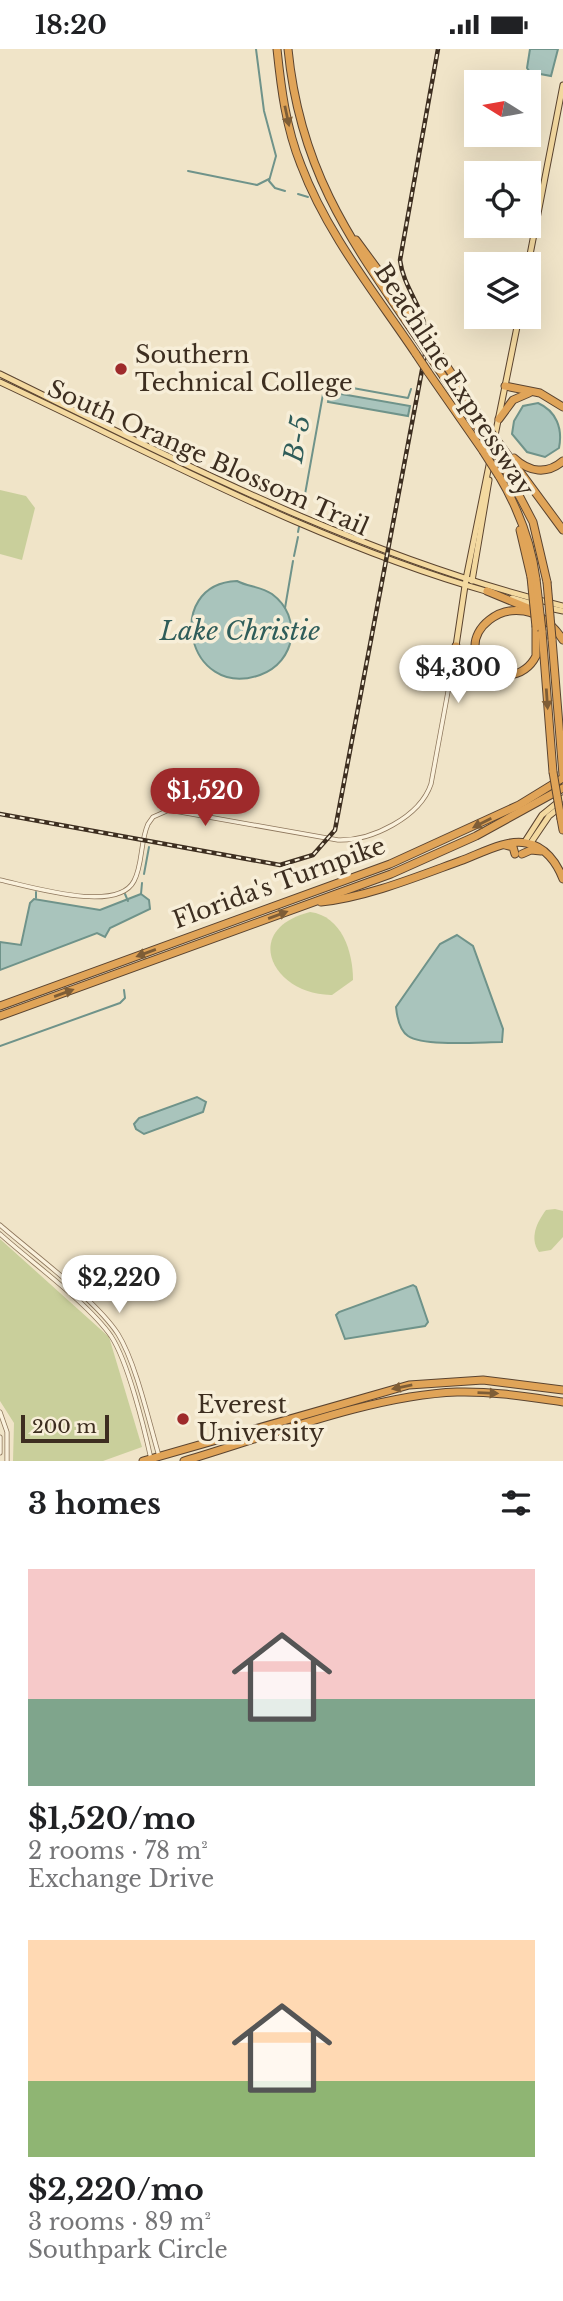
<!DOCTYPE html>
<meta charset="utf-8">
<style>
body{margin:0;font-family:"Libre Baskerville",serif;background:#f6f6f6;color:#202124;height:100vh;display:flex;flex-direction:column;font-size:26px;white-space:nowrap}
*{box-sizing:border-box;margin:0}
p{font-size:23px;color:#757577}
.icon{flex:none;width:38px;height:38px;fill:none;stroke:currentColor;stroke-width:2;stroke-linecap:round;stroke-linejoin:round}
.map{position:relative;height:1412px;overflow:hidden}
.drawer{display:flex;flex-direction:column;background:#fff;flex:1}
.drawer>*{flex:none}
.needle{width:46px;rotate:281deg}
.fabs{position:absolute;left:464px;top:21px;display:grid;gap:14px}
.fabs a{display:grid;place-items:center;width:77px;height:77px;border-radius:0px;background:#fff;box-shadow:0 7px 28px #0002;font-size:35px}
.scale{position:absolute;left:21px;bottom:18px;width:88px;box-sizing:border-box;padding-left:7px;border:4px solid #3d2e20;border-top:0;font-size:19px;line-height:24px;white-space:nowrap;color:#3d2e20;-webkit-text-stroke:5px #f7eed8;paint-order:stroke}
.price{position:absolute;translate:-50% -60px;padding:0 16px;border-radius:24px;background:#fff;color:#222;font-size:23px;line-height:46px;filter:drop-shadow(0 2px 4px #0008)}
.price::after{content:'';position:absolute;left:50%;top:42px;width:21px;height:16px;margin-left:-10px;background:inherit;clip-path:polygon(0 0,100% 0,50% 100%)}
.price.on{background:#9e2a2b;color:#fff}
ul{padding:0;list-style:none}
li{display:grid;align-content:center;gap:14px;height:371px;padding:0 28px}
li span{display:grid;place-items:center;height:217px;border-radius:0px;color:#555}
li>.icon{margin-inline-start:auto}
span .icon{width:126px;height:126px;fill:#fffc;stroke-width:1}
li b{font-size:30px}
h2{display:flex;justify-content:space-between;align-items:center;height:84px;padding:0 28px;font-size:30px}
.status{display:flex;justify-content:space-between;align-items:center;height:49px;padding:0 35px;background:#fff;direction:ltr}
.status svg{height:19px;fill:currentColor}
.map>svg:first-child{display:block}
.green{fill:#c9cf9b}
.water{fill:#a9c4bc;stroke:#6f938a;stroke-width:2}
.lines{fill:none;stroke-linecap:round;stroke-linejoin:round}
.stream{stroke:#6f938a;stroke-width:2}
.minor-casing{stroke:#8d765c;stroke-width:5}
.major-casing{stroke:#5b4430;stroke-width:7}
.highway-casing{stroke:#5b4430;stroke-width:9}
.minor{stroke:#faf1dc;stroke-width:3.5}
.major{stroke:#f3d9a0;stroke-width:5}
.highway{stroke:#e0a458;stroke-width:7}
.rail-casing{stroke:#3d2e20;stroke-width:4.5}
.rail{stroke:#f7eed8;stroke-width:2;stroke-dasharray:5;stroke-linecap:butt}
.highway-bridge-casing{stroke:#5b4430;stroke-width:9;stroke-linecap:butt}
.highway-bridge{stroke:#e0a458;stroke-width:7}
.oneway{fill:#7e5d36}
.poi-dot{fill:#9e2a2b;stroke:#f7eed8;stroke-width:2.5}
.labels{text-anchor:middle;stroke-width:7;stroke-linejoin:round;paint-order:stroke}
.poi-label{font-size:24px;fill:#3d2e20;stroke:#f7eed8;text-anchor:start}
.street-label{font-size:24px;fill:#3d2e20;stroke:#f7eed8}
.water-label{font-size:26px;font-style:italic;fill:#2f5d5a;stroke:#f7eed8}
</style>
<div class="status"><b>18:20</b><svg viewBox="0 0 49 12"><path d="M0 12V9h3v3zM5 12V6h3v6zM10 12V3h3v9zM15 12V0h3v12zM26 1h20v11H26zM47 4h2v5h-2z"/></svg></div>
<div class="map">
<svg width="563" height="1412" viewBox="0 0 563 1412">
<rect width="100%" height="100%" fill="#f0e4c8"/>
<!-- green -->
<g class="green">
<polygon points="0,441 26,447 35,459 22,511 0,505"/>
<path d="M 310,863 C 342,867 353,903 353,931 L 332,946 C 274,947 239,881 310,863 Z"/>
<path d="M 555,1160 L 563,1162 L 563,1188 L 551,1201 L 539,1203 C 529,1189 537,1173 546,1161 Z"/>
<polygon points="0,1190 109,1288 142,1398 103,1412 13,1412 14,1374 0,1352"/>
</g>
<!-- water -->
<g class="water">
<polygon points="530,0 558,0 551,27 530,23 527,19"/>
<polygon points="330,343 410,357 408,367 328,353"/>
<path d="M 538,354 C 556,362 563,379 559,399 L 545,408 L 527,403 L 512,385 L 514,372 L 523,357 Z"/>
<path d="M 237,532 C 248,538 260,537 272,545 C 303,568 296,613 260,626 C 187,652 162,535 237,532 Z"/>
<polygon points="141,845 149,851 150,860 110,879 105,888 97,884 0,921 0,893 21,896 30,854 34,850 100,861"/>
<path d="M 457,886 L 473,897 L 503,980 L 502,993 C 481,993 425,998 408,987 C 399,981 397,968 396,958 L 440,895 Z"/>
<polygon points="197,1048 206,1053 203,1063 144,1085 136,1080 134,1075 139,1069"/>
<polygon points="413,1236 416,1238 428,1273 425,1277 345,1290 336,1266 339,1263"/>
</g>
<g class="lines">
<!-- stream -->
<g class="stream">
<polyline points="256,0 264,62 276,107 269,132 275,139 285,142"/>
<polyline points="188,122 257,136 269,130"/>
<polyline points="298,145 308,148"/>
<polyline points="302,462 325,334 408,349 411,340"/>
<polyline points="298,483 299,478"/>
<polyline points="294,507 298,488"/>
<polyline points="285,559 293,512"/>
<polyline points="144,825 149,798"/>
<polyline points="125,845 128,852"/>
<polyline points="141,845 142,834"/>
<polyline points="36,849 36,843"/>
<polyline points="0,997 120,954 125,949 124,941"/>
</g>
<defs>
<g id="minor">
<path d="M 0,831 C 29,837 117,865 134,832 C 143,815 140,793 148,775 L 153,768 L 169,761 L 338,791 C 372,792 420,768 431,735 L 454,610"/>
<path d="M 0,1176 C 32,1204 96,1251 118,1285 C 136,1314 149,1373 159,1407"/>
<path d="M 0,1185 C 31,1213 88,1254 111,1287 C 128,1313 144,1378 151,1410"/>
<polyline points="0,1363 7,1383 7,1412"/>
<polyline points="0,1388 0,1404"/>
</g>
<g id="major">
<polyline points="528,216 563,36"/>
<path d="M 0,325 C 182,414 365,509 563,557"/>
<path d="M 0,333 C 160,408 319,495 489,543"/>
<polyline points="472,532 489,431"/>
<polyline points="512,549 536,556"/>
<polyline points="549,559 563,562"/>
<polyline points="456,597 466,530 519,268"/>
<polyline points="524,794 542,766 563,749"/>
<polyline points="530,795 549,767 563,756"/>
</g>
<g id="highway">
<path d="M 277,0 C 281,39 286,79 301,116 C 327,185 375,244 416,305"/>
<path d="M 288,0 C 300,123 351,192 419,291"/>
<polyline points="356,191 420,278"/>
<polyline points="432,295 487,378"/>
<polyline points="431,309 485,389"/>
<polyline points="428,323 483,402"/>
<polyline points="505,337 540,344 563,358"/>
<polyline points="499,370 513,351 529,344"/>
<polyline points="504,401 563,481"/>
<path d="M 514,409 C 529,423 547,426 563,412"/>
<polyline points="501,412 533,473 547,533"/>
<path d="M 499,427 C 518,459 531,492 536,530"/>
<polyline points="520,481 531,528"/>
<polyline points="487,542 528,559"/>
<polyline points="542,582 553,723"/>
<polyline points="552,590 563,726"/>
<polyline points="456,597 456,609 463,621"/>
<path d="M 452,619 C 480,624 520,639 536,607 L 536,578"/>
<path d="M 498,626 C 435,598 516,519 563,591"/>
<polyline points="561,770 563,781"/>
<polyline points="505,796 513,798 515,805"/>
<polyline points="522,805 531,801 541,802"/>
<path d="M 321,853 C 367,848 416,828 460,812 C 480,805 505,790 526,794 C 545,797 557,814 563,830"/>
<polyline points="0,957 390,815 519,756 563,729"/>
<polyline points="0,967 391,825 476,787 563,739"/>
<polyline points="143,1412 409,1336 483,1331 563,1341"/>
<path d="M 184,1412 C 266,1388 372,1346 457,1343 C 493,1342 528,1348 563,1353"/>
</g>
</defs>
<!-- minor casing -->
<use href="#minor" class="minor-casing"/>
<!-- major casing -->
<use href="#major" class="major-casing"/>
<!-- highway casing -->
<use href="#highway" class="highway-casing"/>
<!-- minor -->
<use href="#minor" class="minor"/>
<!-- major -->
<use href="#major" class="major"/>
<!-- highway -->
<use href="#highway" class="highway"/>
<defs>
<path id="rail" d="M 0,765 L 280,816 L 313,806 L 335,781 L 426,300 C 431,264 404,244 400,211 L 438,0"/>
</defs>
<!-- rail casing -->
<use href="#rail" class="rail-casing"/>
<!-- rail -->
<use href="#rail" class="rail"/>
<defs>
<g id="highway-bridge">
<polyline points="420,278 432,295"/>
<polyline points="419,291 431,309"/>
<polyline points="416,305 428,323"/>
<polyline points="487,378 504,401"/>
<polyline points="485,389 501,412"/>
<polyline points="483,402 499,427"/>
<polyline points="531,528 536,578"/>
<polyline points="536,530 542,582"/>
<polyline points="547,533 552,590"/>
<polyline points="553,723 561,770"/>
</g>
</defs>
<!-- highway-bridge casing -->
<use href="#highway-bridge" class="highway-bridge-casing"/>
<!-- highway-bridge -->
<use href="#highway-bridge" class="highway-bridge"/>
</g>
<!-- one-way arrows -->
<defs><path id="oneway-solid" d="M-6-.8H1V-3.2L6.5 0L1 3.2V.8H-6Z" transform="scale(1.75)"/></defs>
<g class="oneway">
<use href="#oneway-solid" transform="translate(287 67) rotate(78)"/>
<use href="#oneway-solid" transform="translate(547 650) rotate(86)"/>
<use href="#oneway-solid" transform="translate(482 774) rotate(153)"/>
<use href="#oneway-solid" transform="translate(278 866) rotate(-20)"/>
<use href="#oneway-solid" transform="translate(146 904) rotate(160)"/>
<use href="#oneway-solid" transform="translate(64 944) rotate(-20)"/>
<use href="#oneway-solid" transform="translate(402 1338) rotate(169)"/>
<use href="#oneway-solid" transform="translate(488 1344) rotate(2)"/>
</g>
<!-- markers -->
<g class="poi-dot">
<circle cx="121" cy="320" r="7"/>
<circle cx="183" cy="1370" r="7"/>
</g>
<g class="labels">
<!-- poi labels -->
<g class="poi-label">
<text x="135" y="314">Southern<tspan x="135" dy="28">Technical College</tspan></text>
<text x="197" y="1364">Everest<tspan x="197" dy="28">University</tspan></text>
</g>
<!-- street labels -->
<g class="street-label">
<text transform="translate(454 331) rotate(57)" y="8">Beachline Expressway</text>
<text transform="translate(208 409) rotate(24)" y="8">South Orange Blossom Trail</text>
<text transform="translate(279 834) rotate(-20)" y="8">Florida's Turnpike</text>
</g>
<!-- water labels -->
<g class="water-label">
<text transform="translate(297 390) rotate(-80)" y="9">B-5</text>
<text x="240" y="591">Lake Christie</text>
</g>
</g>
</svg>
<div class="fabs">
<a><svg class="needle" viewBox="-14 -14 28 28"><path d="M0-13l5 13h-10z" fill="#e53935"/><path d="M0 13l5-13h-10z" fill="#757577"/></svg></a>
<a><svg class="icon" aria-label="locate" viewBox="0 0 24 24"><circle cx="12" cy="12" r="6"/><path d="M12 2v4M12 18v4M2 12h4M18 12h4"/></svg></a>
<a><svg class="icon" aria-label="layers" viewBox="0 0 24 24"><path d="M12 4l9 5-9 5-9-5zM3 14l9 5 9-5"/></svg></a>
</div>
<div class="scale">200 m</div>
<b class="price" style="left:458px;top:656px">$4,300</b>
<b class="price on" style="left:205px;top:779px">$1,520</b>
<b class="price" style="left:119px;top:1266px">$2,220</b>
</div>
<section class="drawer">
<h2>3 homes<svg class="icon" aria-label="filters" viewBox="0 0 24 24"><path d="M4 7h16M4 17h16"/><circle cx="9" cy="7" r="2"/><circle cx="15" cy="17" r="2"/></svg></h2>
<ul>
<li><span style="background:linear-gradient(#f6c9c9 60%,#7fa58c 0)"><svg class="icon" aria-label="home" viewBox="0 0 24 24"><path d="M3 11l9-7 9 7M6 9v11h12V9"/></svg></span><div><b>$1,520/mo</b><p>2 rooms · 78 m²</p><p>Exchange Drive</p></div></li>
<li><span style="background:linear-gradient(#ffd9b3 65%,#8fb573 0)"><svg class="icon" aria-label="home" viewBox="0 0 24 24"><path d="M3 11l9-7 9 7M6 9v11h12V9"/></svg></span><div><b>$2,220/mo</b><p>3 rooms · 89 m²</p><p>Southpark Circle</p></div></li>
</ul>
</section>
